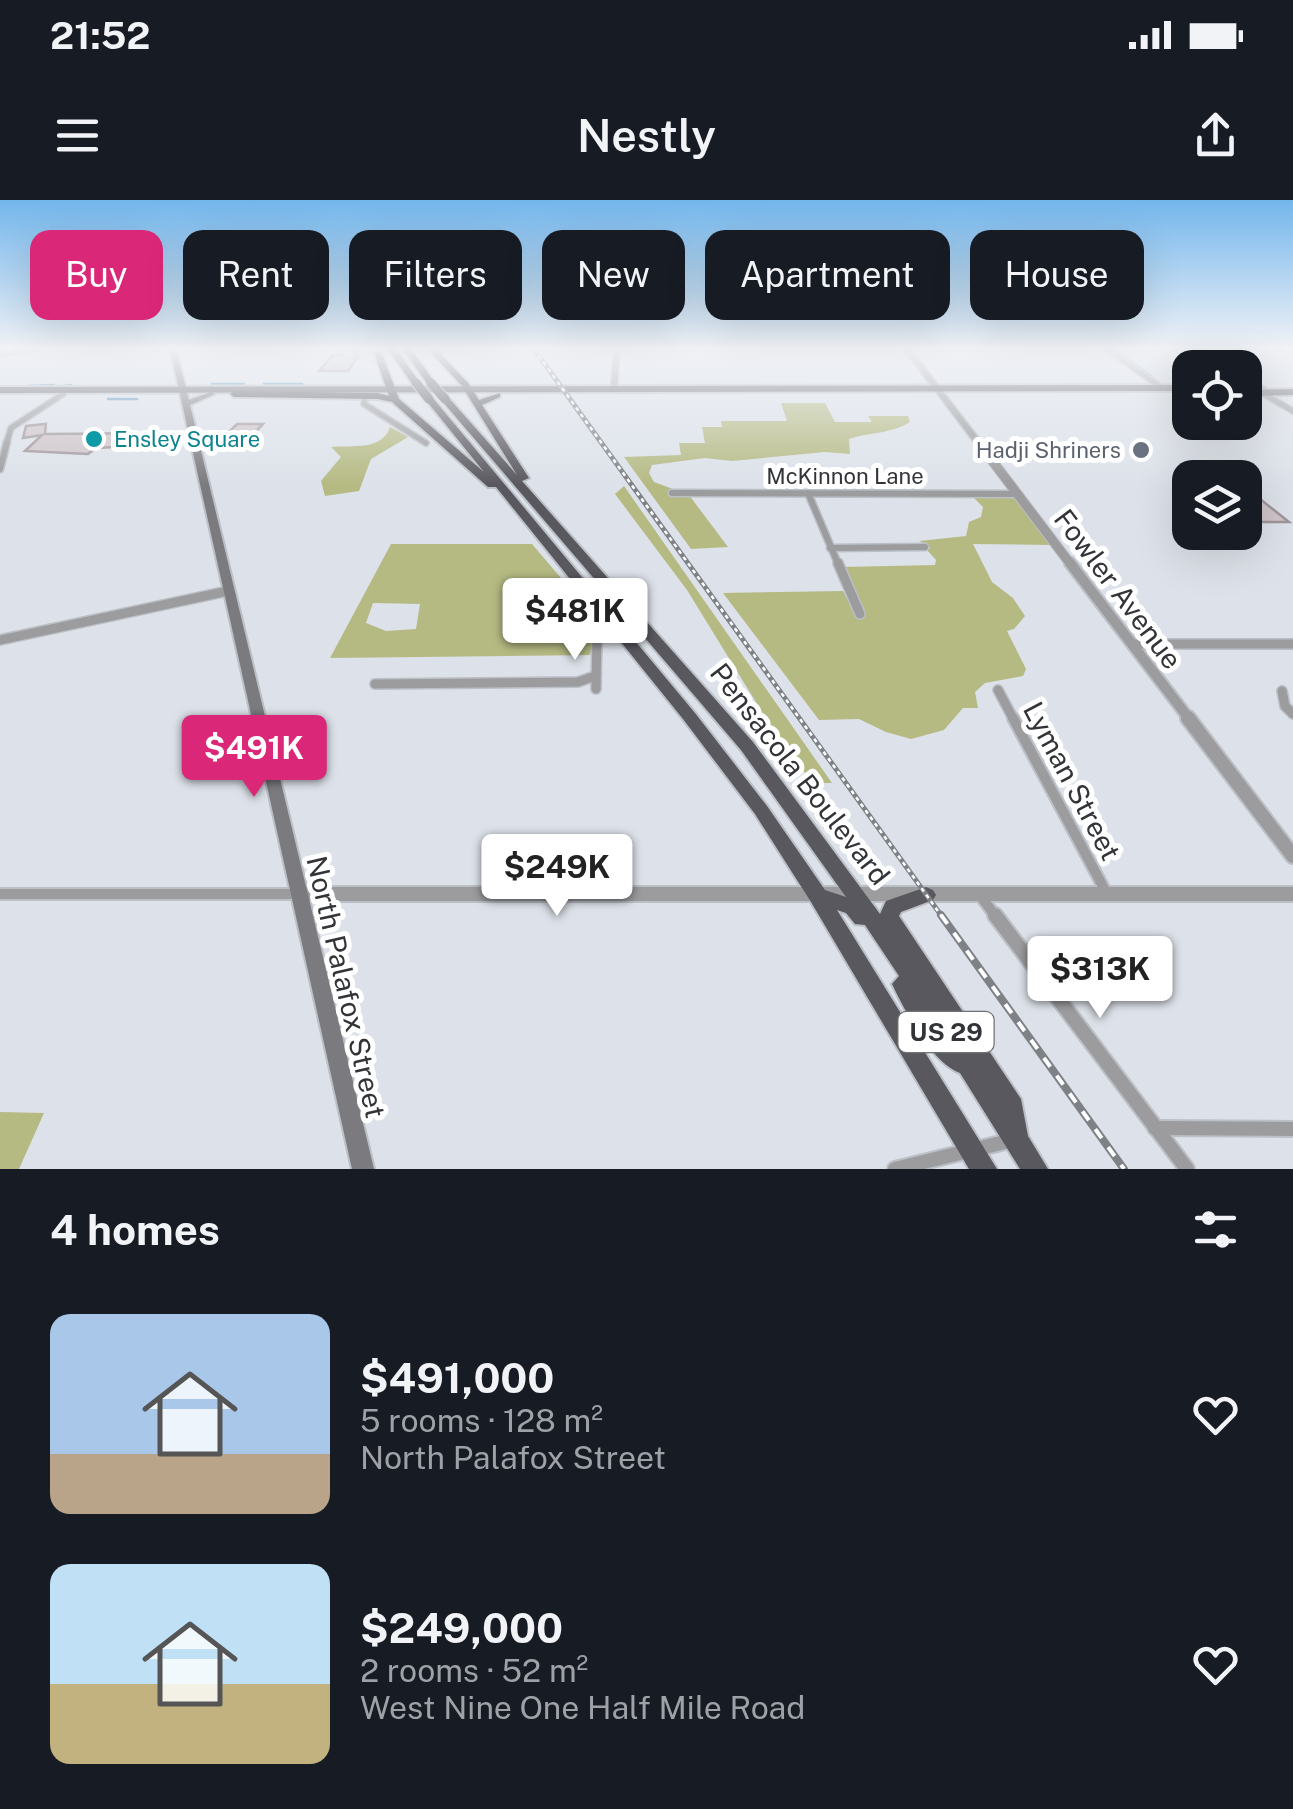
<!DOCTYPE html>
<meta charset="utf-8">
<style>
body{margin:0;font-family:"Public Sans",sans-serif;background:#242831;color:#f1f3f6;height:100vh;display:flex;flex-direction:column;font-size:38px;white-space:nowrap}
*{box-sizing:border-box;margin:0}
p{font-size:32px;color:#9ea1a6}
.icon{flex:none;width:55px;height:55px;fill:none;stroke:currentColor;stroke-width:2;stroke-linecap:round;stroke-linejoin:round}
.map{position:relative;height:969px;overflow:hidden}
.details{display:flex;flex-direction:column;background:#171b24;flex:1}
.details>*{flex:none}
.hud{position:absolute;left:30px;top:30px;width:1235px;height:90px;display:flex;gap:20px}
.buttons{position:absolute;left:1172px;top:150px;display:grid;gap:20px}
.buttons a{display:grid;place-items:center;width:90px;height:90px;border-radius:20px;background:#171b24;box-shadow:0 10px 40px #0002;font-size:50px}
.price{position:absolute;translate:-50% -85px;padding:0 22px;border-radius:10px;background:#fff;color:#222;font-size:32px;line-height:65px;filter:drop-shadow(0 2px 5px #0008)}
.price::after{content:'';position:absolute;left:50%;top:60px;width:30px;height:22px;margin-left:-15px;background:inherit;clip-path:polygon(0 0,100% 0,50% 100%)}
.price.active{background:#db2777;color:#fff}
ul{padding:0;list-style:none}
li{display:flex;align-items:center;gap:30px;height:250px;padding:0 50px}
li span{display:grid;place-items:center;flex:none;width:280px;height:200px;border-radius:20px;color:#555}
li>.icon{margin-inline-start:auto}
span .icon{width:120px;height:120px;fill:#fffc;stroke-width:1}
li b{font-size:42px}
h2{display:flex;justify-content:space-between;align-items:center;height:120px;padding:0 50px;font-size:42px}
.pill{padding:0 35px;border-radius:20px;background:#171b24;box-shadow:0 10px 40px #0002;font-size:35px;line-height:90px}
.pill.active{background:#db2777;color:#fff}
.status{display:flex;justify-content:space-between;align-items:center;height:70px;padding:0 50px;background:#171b24;direction:ltr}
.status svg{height:28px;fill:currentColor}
header{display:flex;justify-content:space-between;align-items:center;height:130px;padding:0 50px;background:#171b24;font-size:45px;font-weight:600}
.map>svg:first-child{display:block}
.green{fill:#b5ba83;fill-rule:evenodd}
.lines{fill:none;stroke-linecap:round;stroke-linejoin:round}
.stream{stroke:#5490ba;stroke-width:2.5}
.building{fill:#cec4c9;stroke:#9f969a;stroke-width:2.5}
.minor-far4-casing{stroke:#bbbfc6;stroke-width:8}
.minor-far3-casing{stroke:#bbbfc6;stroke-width:9}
.minor-far2-casing{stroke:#bbbfc6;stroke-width:12}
.minor-far1-casing{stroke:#bbbfc6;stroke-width:14}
.minor-casing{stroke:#bbbfc6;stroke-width:18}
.tertiary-far3-casing{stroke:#bbbfc6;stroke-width:9}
.tertiary-far2-casing{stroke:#bbbfc6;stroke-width:11}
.tertiary-far1-casing{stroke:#bbbfc6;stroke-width:14}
.tertiary-casing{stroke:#bbbfc6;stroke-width:18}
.secondary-casing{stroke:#bbbfc6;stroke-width:4}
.primary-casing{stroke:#bbbfc6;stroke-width:4}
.trunk-casing{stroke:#bbbfc6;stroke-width:4}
.minor-far4{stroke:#9c9c9f;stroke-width:5}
.minor-far3{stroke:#9c9c9f;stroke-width:6}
.minor-far2{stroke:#9c9c9f;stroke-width:9}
.minor-far1{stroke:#9c9c9f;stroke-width:10}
.minor{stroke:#9c9c9f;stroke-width:14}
.tertiary-far3{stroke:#9c9c9f;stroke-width:6}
.tertiary-far2{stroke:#9c9c9f;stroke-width:9}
.tertiary-far1{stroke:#9c9c9f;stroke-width:10}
.tertiary{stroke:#9c9c9f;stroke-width:14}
.secondary{fill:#7b7a7f;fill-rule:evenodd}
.primary{fill:#636269;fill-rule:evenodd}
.trunk{fill:#59585f;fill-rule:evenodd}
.rail-far1-casing{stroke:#7e8287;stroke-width:5}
.rail-casing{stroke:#7e8287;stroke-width:8}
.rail-far1{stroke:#fff;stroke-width:2.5;stroke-dasharray:4;stroke-linecap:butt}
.rail{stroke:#fff;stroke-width:4;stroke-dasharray:11;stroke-linecap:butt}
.trunk-bridge-casing{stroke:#bbbfc6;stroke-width:11;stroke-linecap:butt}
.trunk-bridge{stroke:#59585f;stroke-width:9}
.culture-dot{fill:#0f9aa8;stroke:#fff;stroke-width:4}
.worship-dot{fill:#6b7280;stroke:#fff;stroke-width:4}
.labels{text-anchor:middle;stroke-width:10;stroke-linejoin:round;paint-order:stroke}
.far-culture-label{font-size:22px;fill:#0d838f;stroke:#fff;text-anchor:start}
.far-worship-label{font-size:22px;fill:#5b616d;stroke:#fff;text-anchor:end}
.far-street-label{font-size:22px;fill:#323437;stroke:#fff}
.shield{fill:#fff;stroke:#707173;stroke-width:2.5}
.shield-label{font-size:25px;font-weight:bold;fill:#323437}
.street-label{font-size:28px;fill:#323437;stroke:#fff}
</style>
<div class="status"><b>21:52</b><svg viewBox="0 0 49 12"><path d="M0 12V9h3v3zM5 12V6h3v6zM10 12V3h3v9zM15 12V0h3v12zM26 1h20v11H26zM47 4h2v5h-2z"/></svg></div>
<header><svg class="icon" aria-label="menu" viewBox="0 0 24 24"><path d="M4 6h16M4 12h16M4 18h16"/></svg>Nestly<svg class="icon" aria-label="share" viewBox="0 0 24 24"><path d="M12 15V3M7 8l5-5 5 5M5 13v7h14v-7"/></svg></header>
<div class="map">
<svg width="1293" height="969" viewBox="0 0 1293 969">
<rect width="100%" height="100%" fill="#dde2ea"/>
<!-- green -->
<g class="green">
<path d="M 781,203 L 825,203 L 835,222 L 872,222 L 868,216 L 908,216 L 910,222 C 891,234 870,232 849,239 L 850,254 L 825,252 L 732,261 L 705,258 L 652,265 L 649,273 L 654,282 L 681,292 L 669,292 L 669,295 L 689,295 L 728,347 L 691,349 L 624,257 L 681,255 L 679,243 L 705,243 L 702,227 L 722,227 L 721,221 L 787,221 Z"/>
<path d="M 390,227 L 408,237 L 371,259 L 359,291 L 325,296 L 321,281 L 341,257 L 331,247 C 353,245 382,251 390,227 Z"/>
<polygon points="624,286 832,583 815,583 789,556 687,390 615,294"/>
<polygon points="971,295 1016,295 1053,345 973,344 992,382 1013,398 1025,416 1014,429 1007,431 1026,469 1023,476 985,483 975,492 978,508 963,508 944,530 911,539 886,532 859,519 819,520 723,393 843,391 857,417 864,417 842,367 935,365 936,360 926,349 930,349 928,345 919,341 966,336 969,322 981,317 983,307"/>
<path d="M 391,344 L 532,344 L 607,432 L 593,441 L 590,455 L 330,458 ZM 373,403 L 420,404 L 416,429 L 386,431 L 366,423 Z"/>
<polygon points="0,912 44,913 19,969 0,969"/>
</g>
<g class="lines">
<!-- stream -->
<g class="stream">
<polyline points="1103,149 1122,163"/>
<polyline points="1113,149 1121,155"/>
<polyline points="1126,158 1152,177"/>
<polyline points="212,184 244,184"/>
<polyline points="264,184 302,184"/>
<polyline points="28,186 54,185"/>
<polyline points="63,186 71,185"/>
<polyline points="108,199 137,199"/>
</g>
</g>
<!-- building -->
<g class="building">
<polygon points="345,149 357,149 355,155 359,155 348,171 319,171 333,155 343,155"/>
<polygon points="46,224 45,234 159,233 150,241 122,241 115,247 96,248 88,254 25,251 42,235 23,238 26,226"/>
<polygon points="237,224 263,224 248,240 221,240"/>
<polygon points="1245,287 1289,322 1248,322"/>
</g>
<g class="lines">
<defs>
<g id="minor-far4">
<polyline points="1107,149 1162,188"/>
<polyline points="1198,149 1228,168"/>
<polyline points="0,154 37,149"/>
<polyline points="1245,178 1268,192"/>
<polyline points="1262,193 1293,211"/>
<polyline points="365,195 364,204 426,243"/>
<polyline points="6,245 11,228 63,194"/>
</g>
<g id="minor-far3">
<polyline points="0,269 7,242"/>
<polyline points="672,293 1018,294"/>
<polyline points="808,293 839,366"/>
<polyline points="830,348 925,347"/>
</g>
<g id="minor-far2">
<polyline points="838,363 860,414"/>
<polyline points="0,440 228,391"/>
<polyline points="1132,444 1293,444"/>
<polyline points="375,484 578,482 595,476"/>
<polyline points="596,489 597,437 618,431"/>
<polyline points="998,490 1014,520"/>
<polyline points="1282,491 1285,506 1293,514"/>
</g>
<g id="minor-far1">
<polyline points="1013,518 1107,694"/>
<polyline points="0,694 299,694"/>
<polyline points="979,694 997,718"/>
</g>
<g id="minor">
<polyline points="995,715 1187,969"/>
<polyline points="1155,928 1293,929"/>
<polyline points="895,969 1013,940"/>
</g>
<g id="tertiary-far3">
<polyline points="907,149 980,245"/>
<polyline points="614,188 617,149"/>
</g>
<polyline id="tertiary-far2" points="978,242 1072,366"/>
<polyline id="tertiary-far1" points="1070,363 1190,520"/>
<g id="tertiary">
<polyline points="1188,518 1293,656"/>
<polyline points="299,694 1293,694"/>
</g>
<polygon id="secondary" points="170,149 176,149 189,200 211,192 215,194 190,205 374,969 352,969"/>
<g id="primary">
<polygon points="1190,185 1190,191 0,193 0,187"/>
<polygon points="1293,189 1293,195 1245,196 1245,190"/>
</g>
<g id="trunk">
<polygon points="388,149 396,149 420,183 419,185 413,185"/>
<polygon points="403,149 411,149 435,183 434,185 428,185"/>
<path d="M 428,149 L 436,149 L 468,183 L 479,200 L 500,193 L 500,197 L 482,205 L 529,278 L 522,281 L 753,542 L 880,714 L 886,701 L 926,687 L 933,690 L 936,695 L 933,700 L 901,712 L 899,716 L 1021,899 L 1028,936 L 1048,969 L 1020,969 L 960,873 C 932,863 905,811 892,784 L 899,776 L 865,725 L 855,724 L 846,713 L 837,710 L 997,969 L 969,969 L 811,702 L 755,614 L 683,519 L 496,287 L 488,287 L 392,202 L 378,199 L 234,197 L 230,194 L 234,191 L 378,193 L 389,196 L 374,153 L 381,151 L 399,199 L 484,272 L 425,199 L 432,197 L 695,513 L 767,606 L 825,690 L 846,697 L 741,550 L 442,201 L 442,197 L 448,197 L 517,275 L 462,186 Z"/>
</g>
</defs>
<!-- minor-far4 casing -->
<use href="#minor-far4" class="minor-far4-casing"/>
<!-- minor-far3 casing -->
<use href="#minor-far3" class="minor-far3-casing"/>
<!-- minor-far2 casing -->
<use href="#minor-far2" class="minor-far2-casing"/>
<!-- minor-far1 casing -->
<use href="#minor-far1" class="minor-far1-casing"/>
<!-- minor casing -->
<use href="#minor" class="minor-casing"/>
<!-- tertiary-far3 casing -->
<use href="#tertiary-far3" class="tertiary-far3-casing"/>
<!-- tertiary-far2 casing -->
<use href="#tertiary-far2" class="tertiary-far2-casing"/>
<!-- tertiary-far1 casing -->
<use href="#tertiary-far1" class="tertiary-far1-casing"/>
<!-- tertiary casing -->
<use href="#tertiary" class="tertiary-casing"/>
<!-- secondary casing -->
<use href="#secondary" class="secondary-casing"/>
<!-- primary casing -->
<use href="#primary" class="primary-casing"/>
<!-- trunk casing -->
<use href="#trunk" class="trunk-casing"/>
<!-- minor-far4 -->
<use href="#minor-far4" class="minor-far4"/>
<!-- minor-far3 -->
<use href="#minor-far3" class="minor-far3"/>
<!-- minor-far2 -->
<use href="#minor-far2" class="minor-far2"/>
<!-- minor-far1 -->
<use href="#minor-far1" class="minor-far1"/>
<!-- minor -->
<use href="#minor" class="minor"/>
<!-- tertiary-far3 -->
<use href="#tertiary-far3" class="tertiary-far3"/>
<!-- tertiary-far2 -->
<use href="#tertiary-far2" class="tertiary-far2"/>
<!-- tertiary-far1 -->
<use href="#tertiary-far1" class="tertiary-far1"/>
<!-- tertiary -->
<use href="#tertiary" class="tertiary"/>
<!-- secondary -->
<use href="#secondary" class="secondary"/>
<!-- primary -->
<use href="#primary" class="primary"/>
<!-- trunk -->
<use href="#trunk" class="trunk"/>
<defs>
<polyline id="rail-far1" points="534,149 943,718"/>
<polyline id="rail" points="941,715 1124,969"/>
</defs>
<!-- rail-far1 casing -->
<use href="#rail-far1" class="rail-far1-casing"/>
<!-- rail casing -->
<use href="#rail" class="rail-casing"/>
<!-- rail-far1 -->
<use href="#rail-far1" class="rail-far1"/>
<!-- rail -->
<use href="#rail" class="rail"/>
<defs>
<g id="trunk-bridge">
<polyline points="416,183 429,199"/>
<polyline points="431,183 445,199"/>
</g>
</defs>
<!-- trunk-bridge casing -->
<use href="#trunk-bridge" class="trunk-bridge-casing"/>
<!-- trunk-bridge -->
<use href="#trunk-bridge" class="trunk-bridge"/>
</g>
<!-- sky -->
<linearGradient id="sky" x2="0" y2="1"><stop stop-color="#73b6ec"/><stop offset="0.52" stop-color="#f0f2f6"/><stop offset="1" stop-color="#f0f2f6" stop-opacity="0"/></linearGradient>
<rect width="1293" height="285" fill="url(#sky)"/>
<!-- markers -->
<circle class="culture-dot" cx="94" cy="239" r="10"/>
<circle class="worship-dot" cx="1141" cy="250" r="10"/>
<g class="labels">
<!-- far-culture labels -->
<g class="far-culture-label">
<text x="114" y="247">Ensley Square</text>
</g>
<!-- far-worship labels -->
<g class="far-worship-label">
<text x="1121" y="258">Hadji Shriners</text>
</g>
<!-- far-street labels -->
<g class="far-street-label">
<text x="845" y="284">McKinnon Lane</text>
</g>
<!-- shield labels -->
<rect class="shield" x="898.5" y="812" width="95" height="40" rx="8"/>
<g class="shield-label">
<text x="946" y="841">US 29</text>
</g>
<!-- street labels -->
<g class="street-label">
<text transform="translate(1118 389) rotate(53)" y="10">Fowler Avenue</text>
<text transform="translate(800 574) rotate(52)" y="10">Pensacola Boulevard</text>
<text transform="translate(1072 581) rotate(62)" y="10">Lyman Street</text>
<text transform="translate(346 787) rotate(77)" y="10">North Palafox Street</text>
</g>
</g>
</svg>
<div class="buttons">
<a><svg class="icon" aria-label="locate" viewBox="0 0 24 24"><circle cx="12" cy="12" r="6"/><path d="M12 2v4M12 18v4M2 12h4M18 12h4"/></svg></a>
<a><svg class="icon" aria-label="layers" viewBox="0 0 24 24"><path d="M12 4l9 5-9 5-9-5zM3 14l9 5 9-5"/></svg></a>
</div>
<b class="price" style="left:575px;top:463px">$481K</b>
<b class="price active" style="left:254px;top:600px">$491K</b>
<b class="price" style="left:557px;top:719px">$249K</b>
<b class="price" style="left:1100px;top:821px">$313K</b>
<div class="hud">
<a class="pill active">Buy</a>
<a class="pill">Rent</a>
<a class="pill">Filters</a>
<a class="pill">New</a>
<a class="pill">Apartment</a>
<a class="pill">House</a>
</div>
</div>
<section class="details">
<h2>4 homes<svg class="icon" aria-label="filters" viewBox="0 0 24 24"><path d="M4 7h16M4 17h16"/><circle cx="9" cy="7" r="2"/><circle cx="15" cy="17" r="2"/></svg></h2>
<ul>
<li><span style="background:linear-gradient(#a9c7e8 70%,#b9a48a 0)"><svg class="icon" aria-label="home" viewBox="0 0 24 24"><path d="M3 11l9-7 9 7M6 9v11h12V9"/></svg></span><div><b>$491,000</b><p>5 rooms · 128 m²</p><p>North Palafox Street</p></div><svg class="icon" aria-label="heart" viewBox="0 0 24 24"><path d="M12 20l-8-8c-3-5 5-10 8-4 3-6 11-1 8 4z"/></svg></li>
<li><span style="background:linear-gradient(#bfe0f5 60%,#c2b280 0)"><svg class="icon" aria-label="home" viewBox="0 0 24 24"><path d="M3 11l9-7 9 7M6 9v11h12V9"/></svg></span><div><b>$249,000</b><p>2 rooms · 52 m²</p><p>West Nine One Half Mile Road</p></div><svg class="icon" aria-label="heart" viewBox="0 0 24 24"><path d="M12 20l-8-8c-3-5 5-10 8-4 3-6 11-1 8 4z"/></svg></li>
</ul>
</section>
